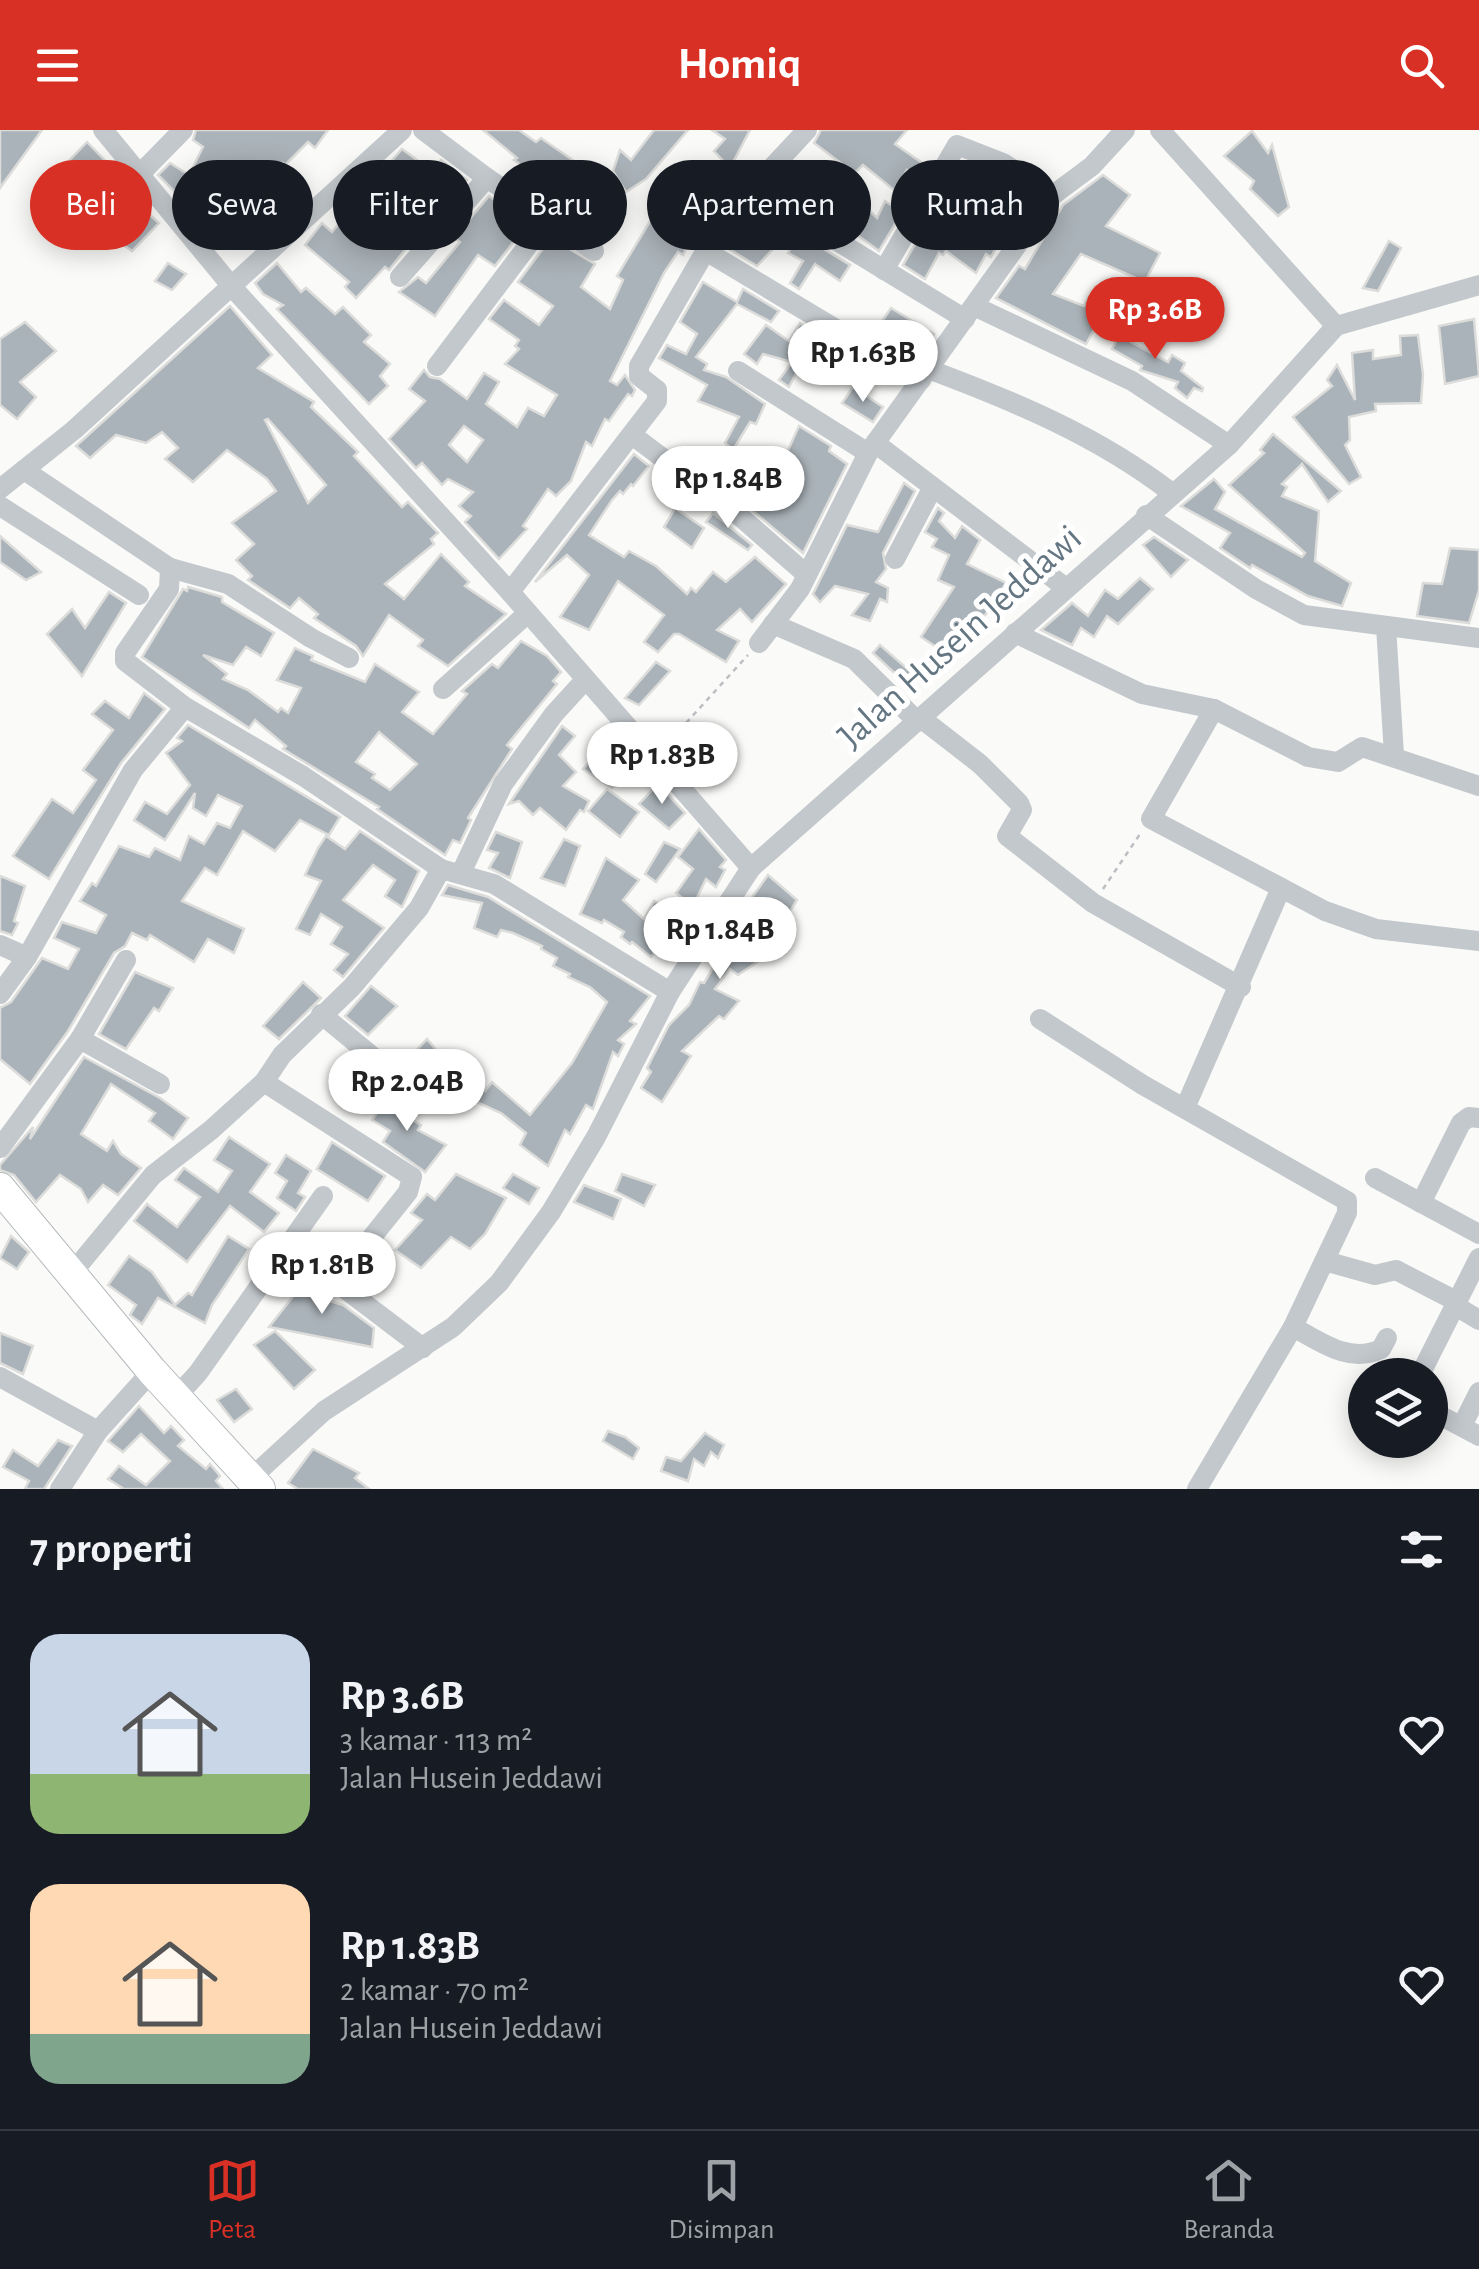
<!DOCTYPE html>
<html lang="id">
<meta charset="utf-8">
<style>
body{margin:0;font-family:"Alegreya Sans",sans-serif;background:#242831;color:#f1f3f6;height:100vh;display:flex;flex-direction:column;font-size:38px;white-space:nowrap}
*{box-sizing:border-box;margin:0}
p{font-size:32px;color:#9ea1a6}
.icon{flex:none;width:55px;height:55px;fill:none;stroke:currentColor;stroke-width:2;stroke-linecap:round;stroke-linejoin:round}
.map{position:relative;height:1359px;overflow:hidden}
.details{display:flex;flex-direction:column;background:#171b24;flex:1}
.details>*{flex:none}
.hud{position:absolute;left:30px;top:30px;width:1420px;height:90px;display:flex;gap:20px}
.controls{position:absolute;left:1348px;top:1228px;display:grid;gap:20px}
.controls a{display:grid;place-items:center;width:100px;height:100px;border-radius:50%;background:#171b24;box-shadow:0 5px 25px #0003;font-size:50px}
.price{position:absolute;translate:-50% -85px;padding:0 22px;border-radius:35px;background:#fff;color:#222;font-size:32px;line-height:65px;filter:drop-shadow(0 2px 5px #0008)}
.price::after{content:'';position:absolute;left:50%;top:60px;width:30px;height:22px;margin-left:-15px;background:inherit;clip-path:polygon(0 0,100% 0,50% 100%)}
.price.current{background:#d93025;color:#fff}
ul{padding:0;list-style:none}
li{display:flex;align-items:center;gap:30px;height:250px;padding:0 30px}
li span{display:grid;place-items:center;flex:none;width:280px;height:200px;border-radius:30px;color:#555}
li>.icon{margin-inline-start:auto}
span .icon{width:120px;height:120px;fill:#fffc;stroke-width:1}
li b{font-size:42px}
h2{display:flex;justify-content:space-between;align-items:center;height:120px;padding:0 30px;font-size:42px}
.tag{padding:0 35px;border-radius:45px;background:#171b24;box-shadow:0 5px 25px #0003;font-size:35px;line-height:90px}
.tag.current{background:#d93025;color:#fff}
header{display:flex;justify-content:space-between;align-items:center;height:130px;padding:0 30px;background:#d93025;color:#fff;font-size:45px;font-weight:600}
.menu{display:flex;justify-content:space-around;align-items:center;height:140px;border-top:2px solid #363941;background:#171b24;font-size:28px;color:#9ea1a6}
.menu a{display:grid;justify-items:center;gap:5px}
.menu .current{color:#d93025}
.map>svg:first-child{display:block}
.building{fill:#aab3b9;stroke:#dcdcda;stroke-width:2.5;fill-rule:evenodd}
.lines{fill:none;stroke-linecap:round;stroke-linejoin:round}
.highway-casing{stroke:#b4b9bd;stroke-width:32}
.path{stroke:#bbbfc2;stroke-width:2.5;stroke-dasharray:5 5;stroke-linecap:butt}
.minor{stroke:#c3c8cc;stroke-width:20}
.highway{stroke:#fff;stroke-width:30}
.labels{text-anchor:middle;stroke-width:10;stroke-linejoin:round;paint-order:stroke}
.street-label{font-size:38px;fill:#657683;stroke:#fff}
</style>
<header><svg class="icon" aria-label="menu" viewBox="0 0 24 24"><path d="M4 6h16M4 12h16M4 18h16"/></svg>Homiq<svg class="icon" aria-label="search" viewBox="0 0 24 24"><circle cx="10" cy="10" r="6"/><path d="M15 15l6 6"/></svg></header>
<div class="map">
<svg width="1479" height="1359" viewBox="0 0 1479 1359">
<rect width="100%" height="100%" fill="#fafaf8"/>
<!-- building -->
<g class="building">
<polygon points="0,0 42,0 0,58"/>
<polygon points="196,0 328,0 315,18 308,12 285,35 283,33 260,64 268,70 233,112 200,92 209,81 184,71 158,45 170,33 189,45 203,17 193,10"/>
<polygon points="483,0 519,0 536,12 541,8 587,40 562,63 514,30 517,28"/>
<polygon points="654,0 688,0 646,49 626,62 613,41 620,20 631,30"/>
<polygon points="712,0 750,0 730,38 714,21 725,9"/>
<polygon points="821,0 907,0 895,14 928,37 922,48 907,40 894,60 863,35 842,55 877,88 885,71 902,82 879,121 830,85 827,89 777,58 794,34 831,52 846,37 814,13"/>
<polygon points="1252,1 1268,23 1272,15 1289,77 1278,86 1250,59 1254,51 1224,26"/>
<polygon points="87,12 114,40 70,84 43,58"/>
<polygon points="402,19 432,41 441,30 467,50 459,59 444,48 432,65 389,34"/>
<polygon points="702,41 719,55 685,94 671,77 696,54 693,51"/>
<polygon points="1103,45 1130,65 1106,96 1160,123 1145,152 1081,124 1053,164 1084,176 1089,167 1107,176 1086,214 996,168 1019,136 1025,139 1063,75"/>
<polygon points="997,49 1029,67 1012,99 1006,100 991,127 986,124 976,143 946,121 943,125 939,123 925,149 903,135 944,65 978,81"/>
<polygon points="366,53 389,75 392,71 404,78 402,81 422,98 389,140 385,137 356,168 345,157 349,152 305,115 322,93 332,102 359,69 353,64"/>
<polygon points="489,66 528,93 495,136 478,125 435,186 399,162 418,147 426,153 460,112 454,108"/>
<polygon points="114,70 136,82 141,77 159,93 132,121 111,106 108,110 89,99"/>
<polygon points="749,82 778,101 773,119 757,136 724,116"/>
<path d="M 652,88 L 689,112 L 683,125 L 678,122 L 664,143 L 610,251 L 617,255 L 625,245 L 635,260 L 632,266 L 628,264 L 609,291 L 605,289 L 592,316 L 586,312 L 571,351 L 556,366 L 548,359 L 523,396 L 527,399 L 499,429 L 465,392 L 471,386 L 459,376 L 473,362 L 448,349 L 442,355 L 422,333 L 416,338 L 389,309 L 425,271 L 409,259 L 424,240 L 430,247 L 440,249 L 467,269 L 484,243 L 499,252 L 486,274 L 517,297 L 528,278 L 544,286 L 557,265 L 505,234 L 519,219 L 515,216 L 519,210 L 489,189 L 504,170 L 539,195 L 553,176 L 518,152 L 551,108 L 595,134 L 581,157 L 610,179 L 623,150 L 617,146 ZM 464,296 L 483,310 L 467,332 L 449,315 Z"/>
<polygon points="799,104 850,135 840,151 815,134 799,159 790,153 803,131 788,123"/>
<polygon points="1389,111 1401,118 1378,161 1363,158"/>
<polygon points="168,133 186,144 172,160 155,151"/>
<polygon points="277,133 301,162 306,158 335,184 343,177 371,205 364,212 390,234 380,246 388,256 369,274 277,179 283,175 263,164 255,153"/>
<polygon points="703,152 737,172 743,159 779,181 771,192 737,174 696,227 707,234 704,240 726,247 765,274 756,294 750,292 733,320 725,313 739,287 698,271 707,255 659,228 667,215 686,224 697,204 680,192"/>
<path d="M 230,176 L 272,225 L 258,238 L 314,272 L 311,277 L 358,322 L 354,326 L 402,377 L 408,372 L 438,403 L 431,409 L 434,414 L 385,454 L 404,469 L 441,424 L 469,452 L 465,456 L 506,484 L 448,536 L 418,516 L 423,510 L 389,485 L 363,526 L 356,516 L 314,488 L 318,484 L 299,468 L 290,478 L 248,450 L 252,446 L 236,430 L 254,414 L 232,393 L 276,361 L 267,349 L 227,320 L 193,352 L 165,329 L 178,318 L 162,302 L 146,313 L 116,305 L 90,328 L 76,316 ZM 268,289 L 326,355 L 308,373 L 265,290 Z"/>
<polygon points="891,178 934,204 914,230 873,205"/>
<polygon points="1474,189 1479,246 1445,254 1439,196"/>
<polygon points="25,192 56,221 20,252 36,267 17,289 0,275 0,209"/>
<polygon points="800,193 817,208 819,205 844,220 834,238 807,222 789,257 779,250 792,232 763,224 757,234 744,224 766,195 789,211"/>
<polygon points="1125,194 1136,202 1131,212 1168,232 1172,225 1185,233 1181,241 1203,258 1202,261 1194,258 1187,268 1175,258 1178,252 1140,240 1142,236 1112,219"/>
<polygon points="1418,205 1423,245 1421,273 1375,274 1376,281 1349,287 1350,310 1345,315 1361,347 1349,354 1293,287 1332,256 1327,250 1337,235 1355,270 1352,223 1373,220 1373,229 1401,225 1400,206"/>
<polygon points="853,257 883,277 873,292 842,273"/>
<polygon points="799,296 831,316 829,321 847,334 803,423 723,356 747,321 784,329"/>
<polygon points="1273,304 1341,361 1328,372 1302,334 1282,354 1287,357 1282,366 1319,381 1315,431 1351,453 1342,476 1308,466 1252,435 1250,438 1220,418 1230,403 1181,376 1214,349 1225,362 1215,379 1302,427 1305,423 1229,355 1264,323 1260,320"/>
<polygon points="634,324 649,336 633,356 631,354 623,364 620,361 612,370 589,405 624,427 629,421 656,436 687,464 691,458 696,462 713,442 726,452 755,427 786,454 752,492 740,479 717,500 739,511 726,532 679,504 674,504 658,522 644,512 664,485 618,451 589,500 560,487 589,445 567,425 535,452"/>
<polygon points="904,353 915,361 883,423 886,439 876,452 888,458 887,472 880,469 870,491 852,485 868,464 835,456 820,472 813,464 847,395 878,402"/>
<polygon points="675,378 704,398 692,418 664,397"/>
<polygon points="938,378 944,383 939,391 955,408 962,396 980,410 967,434 1006,453 978,496 947,524 921,507 954,457 938,450 949,425 932,417 937,409 925,402"/>
<polygon points="713,383 752,415 748,420 706,392"/>
<polygon points="0,406 41,442 26,450 0,432"/>
<polygon points="1154,407 1188,430 1171,447 1143,415"/>
<polygon points="1450,418 1479,420 1479,460 1469,493 1417,486 1423,453 1442,454"/>
<polygon points="1140,448 1153,459 1118,494 1107,486 1094,507 1081,498 1072,515 1041,500 1072,473 1088,486 1105,460 1118,469"/>
<path d="M 188,457 L 222,467 L 222,472 L 274,503 L 261,526 L 246,517 L 233,535 L 203,525 L 227,544 L 223,549 L 248,560 L 278,582 L 281,578 L 288,583 L 301,558 L 277,550 L 295,518 L 313,526 L 311,530 L 365,552 L 375,534 L 419,562 L 402,582 L 433,604 L 467,564 L 462,561 L 492,534 L 498,538 L 521,511 L 547,526 L 561,542 L 553,551 L 557,554 L 507,615 L 512,619 L 468,688 L 471,690 L 460,713 L 453,710 L 445,725 L 377,679 L 379,677 L 283,619 L 286,616 L 255,590 L 249,598 L 142,527 L 183,459 L 187,461 ZM 379,602 L 417,634 L 390,660 L 372,648 L 375,644 L 356,632 Z"/>
<polygon points="109,462 126,473 82,546 47,504 72,479 85,498"/>
<polygon points="880,515 911,542 903,551 873,523"/>
<polygon points="656,532 670,541 639,575 625,568"/>
<polygon points="144,563 165,579 121,633 49,749 13,726 52,669 73,683 96,650 83,640 113,600 92,584 105,571 129,588"/>
<polygon points="188,595 340,687 329,705 300,690 275,721 243,701 217,745 205,738 182,771 244,799 234,823 208,809 194,832 150,805 147,810 132,803 125,816 114,823 68,901 30,954 0,929 0,878 11,872 42,828 68,839 79,819 54,808 62,792 96,803 106,785 80,771 92,753 96,756 119,716 149,727 155,718 180,730 189,706 204,714 217,693 230,698 242,676 218,665 206,686 193,678 195,663 165,710 134,690 145,672 167,684 190,655 166,623 182,611 177,608"/>
<polygon points="562,596 575,606 559,625 576,642 563,656 589,671 584,682 580,680 566,700 540,678 533,685 519,671 509,674"/>
<polygon points="605,615 637,633 612,658 583,639"/>
<polygon points="658,654 685,683 669,699 639,674"/>
<polygon points="607,659 639,682 620,707 588,681"/>
<polygon points="699,699 726,730 720,737 725,740 716,757 706,749 693,776 676,763 693,739 678,727"/>
<polygon points="360,701 419,741 402,777 385,766 395,750 373,735 343,770 384,798 343,847 334,840 348,824 331,814 342,797 321,784 310,805 296,799 321,751 305,745 318,718 326,706 345,719"/>
<polygon points="496,702 522,712 510,748 489,738 498,723 487,720"/>
<polygon points="564,709 580,716 565,756 541,748"/>
<polygon points="664,712 680,719 656,752 645,744"/>
<polygon points="606,728 639,750 623,770 644,789 654,771 672,780 662,802 668,806 651,827 632,812 630,814 621,807 624,802 604,790 602,793 580,784"/>
<polygon points="768,745 797,770 760,830 738,845 730,839 715,859 739,871 724,889 719,886 682,921 691,926 662,972 641,958 651,942 647,938 669,895 689,875 700,852 704,853 717,831 710,826"/>
<polygon points="0,746 25,756 14,791 18,793 12,805 0,801"/>
<polygon points="448,755 488,767 650,866 630,891 636,894 618,910 624,914 618,926 613,922 593,979 586,975 570,1004 565,1000 548,1036 520,1015 526,1003 501,983 428,950 437,942 415,922 427,909 448,934 457,925 473,939 466,950 485,961 492,952 530,985 572,933 607,872 590,857 568,847 570,844 553,836 557,828 541,819 542,816 513,803 501,800 497,807 474,798 482,773 442,765"/>
<polygon points="135,842 173,858 159,881 154,878 126,919 99,904"/>
<polygon points="303,852 321,868 279,909 263,896"/>
<polygon points="371,856 397,876 368,905 345,886"/>
<polygon points="84,927 160,968 188,988 173,1009 149,991 155,983 111,954 81,1004 107,1021 113,1011 121,1024 141,1038 118,1065 103,1055 88,1072 81,1059 60,1045 36,1072 14,1045 0,1040 0,1035 33,997 30,1009"/>
<polygon points="393,961 406,972 401,984 421,995 418,1000 446,1015 425,1042 383,1012 390,1001 372,990"/>
<polygon points="229,1007 270,1034 250,1062 279,1083 264,1102 230,1076 187,1132 134,1091 147,1074 177,1097 200,1067 175,1050 184,1038 218,1062 232,1041 214,1030"/>
<polygon points="332,1012 385,1046 368,1071 317,1039"/>
<polygon points="286,1025 311,1041 298,1063 305,1067 296,1081 277,1068 287,1051 275,1043"/>
<polygon points="456,1044 506,1068 485,1104 470,1119 451,1107 421,1138 395,1120 422,1090 411,1083 427,1064 435,1070"/>
<polygon points="513,1044 539,1058 529,1074 503,1058"/>
<polygon points="622,1044 655,1055 644,1076 615,1061"/>
<polygon points="584,1055 621,1069 613,1089 574,1072"/>
<polygon points="313,1105 328,1118 311,1138 297,1127"/>
<polygon points="11,1106 29,1122 17,1139 0,1128"/>
<polygon points="228,1106 249,1119 212,1175 205,1193 158,1168 142,1194 130,1185 136,1175 108,1155 129,1126 152,1142 175,1175 188,1163 192,1165"/>
<polygon points="311,1144 322,1151 326,1161 320,1168 343,1175 374,1198 372,1217 269,1197"/>
<polygon points="275,1201 315,1240 294,1259 254,1215"/>
<polygon points="0,1203 33,1216 23,1244 0,1233"/>
<polygon points="236,1259 252,1279 234,1292 217,1270"/>
<polygon points="139,1276 164,1303 171,1296 184,1310 178,1316 206,1339 210,1334 220,1346 216,1351 223,1359 124,1359 108,1349 119,1336 146,1355 170,1331 141,1304 123,1322 108,1311"/>
<polygon points="608,1301 625,1307 639,1318 633,1329 603,1311"/>
<polygon points="705,1303 724,1315 718,1328 711,1322 704,1336 694,1329 688,1351 661,1341 666,1327 681,1331"/>
<polygon points="58,1310 72,1316 44,1359 25,1359 29,1351 3,1337 13,1320 38,1336"/>
<polygon points="313,1319 359,1343 355,1348 369,1359 298,1359 288,1353"/>
</g>
<g class="lines">
<defs>
<polyline id="highway" points="0,1058 152,1241 260,1359"/>
</defs>
<!-- highway casing -->
<use href="#highway" class="highway-casing"/>
<!-- path -->
<g class="path">
<polyline points="666,615 748,525"/>
<polyline points="1103,759 1140,704"/>
</g>
<!-- minor -->
<g class="minor">
<polyline points="103,0 233,158 510,462 751,738 1229,315 1336,196"/>
<polyline points="1160,0 1336,196 1479,155"/>
<polyline points="140,44 183,0"/>
<polyline points="487,48 594,121"/>
<polyline points="750,58 965,189"/>
<polyline points="704,120 921,250"/>
<polyline points="884,140 957,15 1003,33 1053,65"/>
<polyline points="400,147 487,48 423,0"/>
<polyline points="974,176 1132,251 1229,315"/>
<polyline points="437,236 547,90"/>
<path d="M 928,239 C 1016,272 1098,306 1172,363"/>
<polyline points="738,241 868,323"/>
<polyline points="632,305 735,382 807,445"/>
<polyline points="875,313 1066,458"/>
<polyline points="24,340 170,438 169,459 125,523 125,531 185,577 303,646 441,739 494,754 670,862"/>
<polyline points="0,359 74,300 402,0"/>
<polyline points="0,376 139,465"/>
<polyline points="1146,385 1256,459 1304,485 1479,508"/>
<polyline points="895,429 933,357"/>
<polyline points="170,438 228,454 311,508 349,528"/>
<polyline points="510,462 657,271 657,260 639,246 639,236 724,89 807,0"/>
<polyline points="773,494 854,529 918,592"/>
<polyline points="1386,496 1394,625"/>
<polyline points="1015,503 1142,564 1214,579 1308,627 1338,632 1362,617 1479,656"/>
<polyline points="759,513 800,459 868,323 1053,65 1092,36 1125,0"/>
<polyline points="443,559 528,483"/>
<polyline points="1214,579 1151,689 1325,781 1376,799 1479,811"/>
<polyline points="922,589 980,634 1019,673 1022,680 1007,706 1093,773 1241,857"/>
<polyline points="461,743 503,654 554,584 585,550"/>
<polyline points="0,815 27,827"/>
<polyline points="0,864 27,827 133,640 185,577"/>
<polyline points="321,884 418,964"/>
<polyline points="1040,889 1143,955 1347,1071 1347,1083 1293,1197 1197,1359"/>
<polyline points="80,909 160,954"/>
<polyline points="264,952 412,1047 408,1062 336,1152 423,1218"/>
<polyline points="1185,978 1281,758"/>
<polyline points="0,1018 80,909 126,830"/>
<polyline points="1375,1048 1479,1104"/>
<polyline points="1421,1073 1461,993 1469,987 1479,988"/>
<polyline points="1325,1131 1375,1145 1396,1140 1456,1171"/>
<polyline points="72,1143 153,1045 211,1000 264,952 282,925 352,857 419,778 441,739"/>
<polyline points="1454,1175 1479,1190"/>
<path d="M 1293,1197 C 1321,1212 1349,1234 1381,1219 L 1387,1208"/>
<polyline points="1420,1245 1479,1128"/>
<polyline points="0,1247 98,1301"/>
<polyline points="177,1266 198,1243 323,1066"/>
<polyline points="1430,1280 1479,1306"/>
<polyline points="1462,1296 1479,1262"/>
<polyline points="251,1348 324,1281 453,1197 499,1153 551,1082 596,1007 670,862 751,738"/>
<polyline points="60,1359 98,1301 152,1241"/>
</g>
<!-- highway -->
<use href="#highway" class="highway"/>
</g>
<g class="labels">
<!-- street labels -->
<g class="street-label">
<text transform="translate(959 506) rotate(-42)" y="13">Jalan Husein Jeddawi</text>
</g>
</g>
</svg>
<div class="controls">
<a><svg class="icon" aria-label="layers" viewBox="0 0 24 24"><path d="M12 4l9 5-9 5-9-5zM3 14l9 5 9-5"/></svg></a>
</div>
<b class="price current" style="left:1155px;top:232px">Rp 3.6B</b>
<b class="price" style="left:863px;top:275px">Rp 1.63B</b>
<b class="price" style="left:728px;top:401px">Rp 1.84B</b>
<b class="price" style="left:662px;top:677px">Rp 1.83B</b>
<b class="price" style="left:720px;top:852px">Rp 1.84B</b>
<b class="price" style="left:407px;top:1004px">Rp 2.04B</b>
<b class="price" style="left:322px;top:1187px">Rp 1.81B</b>
<div class="hud">
<a class="tag current">Beli</a>
<a class="tag">Sewa</a>
<a class="tag">Filter</a>
<a class="tag">Baru</a>
<a class="tag">Apartemen</a>
<a class="tag">Rumah</a>
</div>
</div>
<section class="details">
<h2>7 properti<svg class="icon" aria-label="filters" viewBox="0 0 24 24"><path d="M4 7h16M4 17h16"/><circle cx="9" cy="7" r="2"/><circle cx="15" cy="17" r="2"/></svg></h2>
<ul>
<li><span style="background:linear-gradient(#c9d6e8 70%,#8fb573 0)"><svg class="icon" aria-label="home" viewBox="0 0 24 24"><path d="M3 11l9-7 9 7M6 9v11h12V9"/></svg></span><div><b>Rp 3.6B</b><p>3 kamar · 113 m²</p><p>Jalan Husein Jeddawi</p></div><svg class="icon" aria-label="heart" viewBox="0 0 24 24"><path d="M12 20l-8-8c-3-5 5-10 8-4 3-6 11-1 8 4z"/></svg></li>
<li><span style="background:linear-gradient(#ffd9b3 75%,#7fa58c 0)"><svg class="icon" aria-label="home" viewBox="0 0 24 24"><path d="M3 11l9-7 9 7M6 9v11h12V9"/></svg></span><div><b>Rp 1.83B</b><p>2 kamar · 70 m²</p><p>Jalan Husein Jeddawi</p></div><svg class="icon" aria-label="heart" viewBox="0 0 24 24"><path d="M12 20l-8-8c-3-5 5-10 8-4 3-6 11-1 8 4z"/></svg></li>
</ul>
</section>
<nav class="menu">
<a class="current"><svg class="icon" aria-label="map" viewBox="0 0 24 24"><path d="M3 6l6-2 6 2 6-2v14l-6 2-6-2-6 2zM9 4v14M15 6v14"/></svg>Peta</a>
<a><svg class="icon" aria-label="saved" viewBox="0 0 24 24"><path d="M7 4h10v16l-5-4-5 4z"/></svg>Disimpan</a>
<a><svg class="icon" aria-label="home" viewBox="0 0 24 24"><path d="M3 11l9-7 9 7M6 9v11h12V9"/></svg>Beranda</a>
</nav>
